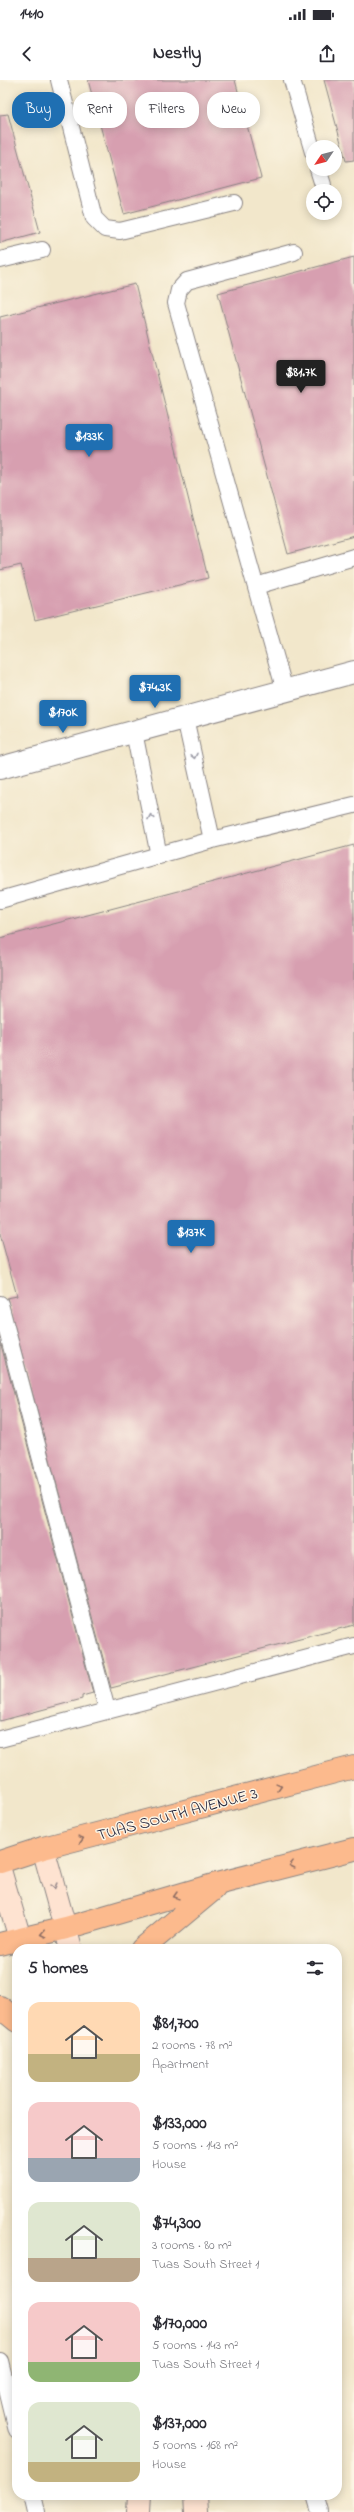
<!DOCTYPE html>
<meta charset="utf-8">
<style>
body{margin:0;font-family:"Indie Flower",sans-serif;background:#f2f2f3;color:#2b2b33;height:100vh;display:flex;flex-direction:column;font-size:15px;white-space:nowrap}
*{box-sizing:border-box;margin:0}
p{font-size:13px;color:#7c7c81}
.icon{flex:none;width:22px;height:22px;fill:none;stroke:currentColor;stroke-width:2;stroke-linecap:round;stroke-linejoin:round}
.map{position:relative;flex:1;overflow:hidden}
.details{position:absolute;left:12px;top:1864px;width:330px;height:556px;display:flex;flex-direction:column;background:#fff;border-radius:16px;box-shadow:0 2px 10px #0003}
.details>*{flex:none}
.hud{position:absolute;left:12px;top:12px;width:330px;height:36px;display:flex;gap:8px}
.needle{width:26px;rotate:235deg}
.controls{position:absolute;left:306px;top:60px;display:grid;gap:8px}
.controls a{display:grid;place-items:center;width:36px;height:36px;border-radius:50%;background:#fff;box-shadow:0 2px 10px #0003;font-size:20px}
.price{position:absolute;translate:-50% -34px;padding:0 9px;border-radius:4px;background:#1f6fb2;color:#fff;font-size:13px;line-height:26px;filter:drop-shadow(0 1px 2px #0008)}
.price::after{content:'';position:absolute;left:50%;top:24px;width:12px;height:9px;margin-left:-6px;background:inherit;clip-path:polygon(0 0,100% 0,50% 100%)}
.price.current{background:#222;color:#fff}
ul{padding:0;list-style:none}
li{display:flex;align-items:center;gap:12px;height:100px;padding:0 16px}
li span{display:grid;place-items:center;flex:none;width:112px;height:80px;border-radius:12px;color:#555}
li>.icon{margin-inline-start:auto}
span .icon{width:48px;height:48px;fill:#fffc;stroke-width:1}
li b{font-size:17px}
h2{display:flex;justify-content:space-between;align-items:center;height:48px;padding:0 16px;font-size:17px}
.chip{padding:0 14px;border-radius:16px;background:#fff;box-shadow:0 2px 10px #0003;font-size:14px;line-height:36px}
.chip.current{background:#1f6fb2;color:#fff}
.status{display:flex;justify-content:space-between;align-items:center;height:28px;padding:0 20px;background:#fff;direction:ltr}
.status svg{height:11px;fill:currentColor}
header{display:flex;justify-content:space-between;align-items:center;height:52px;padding:0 16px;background:#fff;font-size:18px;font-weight:800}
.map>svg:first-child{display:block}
.building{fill:#d79fb0}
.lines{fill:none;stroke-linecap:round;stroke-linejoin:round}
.lane-casing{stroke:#8a8483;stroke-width:18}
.street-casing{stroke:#8a8483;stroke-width:24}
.secondary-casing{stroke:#8a8483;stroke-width:24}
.primary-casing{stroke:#8a8483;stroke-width:24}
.lane{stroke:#fff;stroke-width:16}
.street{stroke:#fff;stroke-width:22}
.secondary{stroke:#fee3d1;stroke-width:22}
.primary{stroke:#fcba8d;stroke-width:22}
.oneway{stroke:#9c9ca7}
.oneway2{stroke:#8f6e64}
.oneway3{stroke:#9b8c8e}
.labels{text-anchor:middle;stroke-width:3;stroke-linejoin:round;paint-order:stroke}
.street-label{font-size:16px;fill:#22223b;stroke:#fcf5e5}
</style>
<div class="status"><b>14:10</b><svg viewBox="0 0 49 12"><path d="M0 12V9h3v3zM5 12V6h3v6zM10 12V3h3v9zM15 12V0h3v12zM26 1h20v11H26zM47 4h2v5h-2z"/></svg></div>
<header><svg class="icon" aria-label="back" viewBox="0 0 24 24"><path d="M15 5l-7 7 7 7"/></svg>Nestly<svg class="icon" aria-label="share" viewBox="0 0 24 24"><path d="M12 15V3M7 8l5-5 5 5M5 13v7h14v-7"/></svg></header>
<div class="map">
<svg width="354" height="2432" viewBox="0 0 354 2432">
<rect width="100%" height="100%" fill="#fcf5e5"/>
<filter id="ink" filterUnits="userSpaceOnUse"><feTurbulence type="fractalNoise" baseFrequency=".025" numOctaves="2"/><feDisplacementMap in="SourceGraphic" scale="8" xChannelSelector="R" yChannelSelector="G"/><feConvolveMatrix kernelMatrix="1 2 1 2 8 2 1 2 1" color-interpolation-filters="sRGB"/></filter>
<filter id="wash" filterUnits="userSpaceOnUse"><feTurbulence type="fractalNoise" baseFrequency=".012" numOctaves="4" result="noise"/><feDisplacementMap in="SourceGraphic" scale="16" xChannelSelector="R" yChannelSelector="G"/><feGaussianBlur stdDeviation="0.9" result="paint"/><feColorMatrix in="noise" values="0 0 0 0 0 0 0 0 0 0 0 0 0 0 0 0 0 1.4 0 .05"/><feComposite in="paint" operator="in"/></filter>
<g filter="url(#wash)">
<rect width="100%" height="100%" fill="#f2e7cb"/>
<g id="blocks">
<!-- building -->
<g class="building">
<polygon points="88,0 235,0 261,98 124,134"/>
<polygon points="324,0 354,0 354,80 346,81"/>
<polygon points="8,34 40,152 0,163 0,35"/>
<polygon points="354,177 354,456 288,474 218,213"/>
<polygon points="135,204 208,498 35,540 21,485 0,490 0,237"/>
<polygon points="354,765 354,1545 111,1608 7,1218 17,1216 0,1154 0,858"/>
<polygon points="0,1261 93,1613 82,1616 82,1619 0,1641"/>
</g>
</g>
</g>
<g filter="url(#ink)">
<use href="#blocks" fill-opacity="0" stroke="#8a8483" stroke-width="1"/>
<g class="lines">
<defs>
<g id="lane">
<polyline points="59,0 94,138 105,149 120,151 234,123"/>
<polyline points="292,0 313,72"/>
<polyline points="318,89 323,105"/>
<polyline points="0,180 42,170"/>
<polyline points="256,506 354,477"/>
<polyline points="285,611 176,223 179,210 187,201 294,172"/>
<polyline points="185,638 212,760"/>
<polyline points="134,652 159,776"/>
<polyline points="0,820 212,760 354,725"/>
<polyline points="0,1224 107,1630"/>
<polyline points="0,1659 354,1566"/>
<polyline points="0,2281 17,2350"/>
<polyline points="33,2415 37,2432"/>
<polyline points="315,2415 320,2432"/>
</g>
<polyline id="street" points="0,688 354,592"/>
<g id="secondary">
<polyline points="43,1768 71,1869"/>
<polyline points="0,1790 23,1869"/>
<polyline points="195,2415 196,2432"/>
<polyline points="138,2432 139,2415"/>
</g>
<g id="primary">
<polyline points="0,1782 43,1768 354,1687"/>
<polyline points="0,1864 66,1848 213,1805 354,1769"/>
<polyline points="142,1869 214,1809"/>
<polyline points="0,1927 17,1941"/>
</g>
</defs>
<!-- lane casing -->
<use href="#lane" class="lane-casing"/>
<!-- street casing -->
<use href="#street" class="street-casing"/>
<!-- secondary casing -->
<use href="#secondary" class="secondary-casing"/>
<!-- primary casing -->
<use href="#primary" class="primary-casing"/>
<!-- lane -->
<use href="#lane" class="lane"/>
<!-- street -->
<use href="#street" class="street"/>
<!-- secondary -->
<use href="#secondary" class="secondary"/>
<!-- primary -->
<use href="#primary" class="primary"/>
</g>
<!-- one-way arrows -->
<defs><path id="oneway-chevron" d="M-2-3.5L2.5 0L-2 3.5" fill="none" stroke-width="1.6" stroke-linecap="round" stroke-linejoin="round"/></defs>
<g class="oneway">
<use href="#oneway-chevron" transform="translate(194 676) rotate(78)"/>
<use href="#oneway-chevron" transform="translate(151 737) rotate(-101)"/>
</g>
<g class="oneway2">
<use href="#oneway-chevron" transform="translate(279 1707) rotate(-15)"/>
<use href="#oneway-chevron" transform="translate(81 1759) rotate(-15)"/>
<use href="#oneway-chevron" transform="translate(292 1785) rotate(166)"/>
<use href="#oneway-chevron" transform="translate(176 1816) rotate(164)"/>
<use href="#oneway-chevron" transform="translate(43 1854) rotate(167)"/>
</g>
<use class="oneway3" href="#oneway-chevron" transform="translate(54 1806) rotate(74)"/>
</g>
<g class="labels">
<!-- street labels -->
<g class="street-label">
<text transform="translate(177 1733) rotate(-15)" y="6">TUAS SOUTH AVENUE 3</text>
</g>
</g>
</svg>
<div class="controls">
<a><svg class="needle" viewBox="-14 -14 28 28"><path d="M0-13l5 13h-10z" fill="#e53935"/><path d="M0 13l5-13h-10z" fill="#7c7c81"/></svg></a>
<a><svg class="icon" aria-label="locate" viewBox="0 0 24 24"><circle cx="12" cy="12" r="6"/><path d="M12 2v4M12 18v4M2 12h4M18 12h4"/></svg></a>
</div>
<b class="price current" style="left:301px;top:314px">$81.7K</b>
<b class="price" style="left:89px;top:378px">$133K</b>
<b class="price" style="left:155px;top:629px">$74.3K</b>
<b class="price" style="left:63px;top:654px">$170K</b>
<b class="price" style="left:191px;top:1174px">$137K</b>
<div class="hud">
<a class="chip current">Buy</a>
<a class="chip">Rent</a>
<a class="chip">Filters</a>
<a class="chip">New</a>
</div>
<section class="details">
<h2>5 homes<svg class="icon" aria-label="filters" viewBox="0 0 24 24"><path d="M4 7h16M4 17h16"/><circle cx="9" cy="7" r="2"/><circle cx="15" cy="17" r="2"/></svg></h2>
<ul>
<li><span style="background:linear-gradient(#ffd9b3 65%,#c2b280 0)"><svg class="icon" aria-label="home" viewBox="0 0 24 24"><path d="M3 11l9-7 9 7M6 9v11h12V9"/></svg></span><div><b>$81,700</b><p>2 rooms · 78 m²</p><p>Apartment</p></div></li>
<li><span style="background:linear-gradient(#f6c9c9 70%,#9aa5b1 0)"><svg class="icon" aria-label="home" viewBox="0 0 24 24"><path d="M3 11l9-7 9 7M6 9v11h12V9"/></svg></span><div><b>$133,000</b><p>5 rooms · 143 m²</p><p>House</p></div></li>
<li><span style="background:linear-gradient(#dfe7d0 70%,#b9a48a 0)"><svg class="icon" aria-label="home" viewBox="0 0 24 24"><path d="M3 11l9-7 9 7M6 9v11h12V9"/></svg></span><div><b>$74,300</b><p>3 rooms · 80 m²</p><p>Tuas South Street 1</p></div></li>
<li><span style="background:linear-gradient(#f6c9c9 75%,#8fb573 0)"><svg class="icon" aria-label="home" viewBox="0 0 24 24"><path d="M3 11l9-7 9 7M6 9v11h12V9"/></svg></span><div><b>$170,000</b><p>5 rooms · 143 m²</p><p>Tuas South Street 1</p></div></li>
<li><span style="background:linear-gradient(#dfe7d0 75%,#c2b280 0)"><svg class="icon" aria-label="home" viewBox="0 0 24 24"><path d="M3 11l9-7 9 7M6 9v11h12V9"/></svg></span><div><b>$137,000</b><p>5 rooms · 168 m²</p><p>House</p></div></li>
</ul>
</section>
</div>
